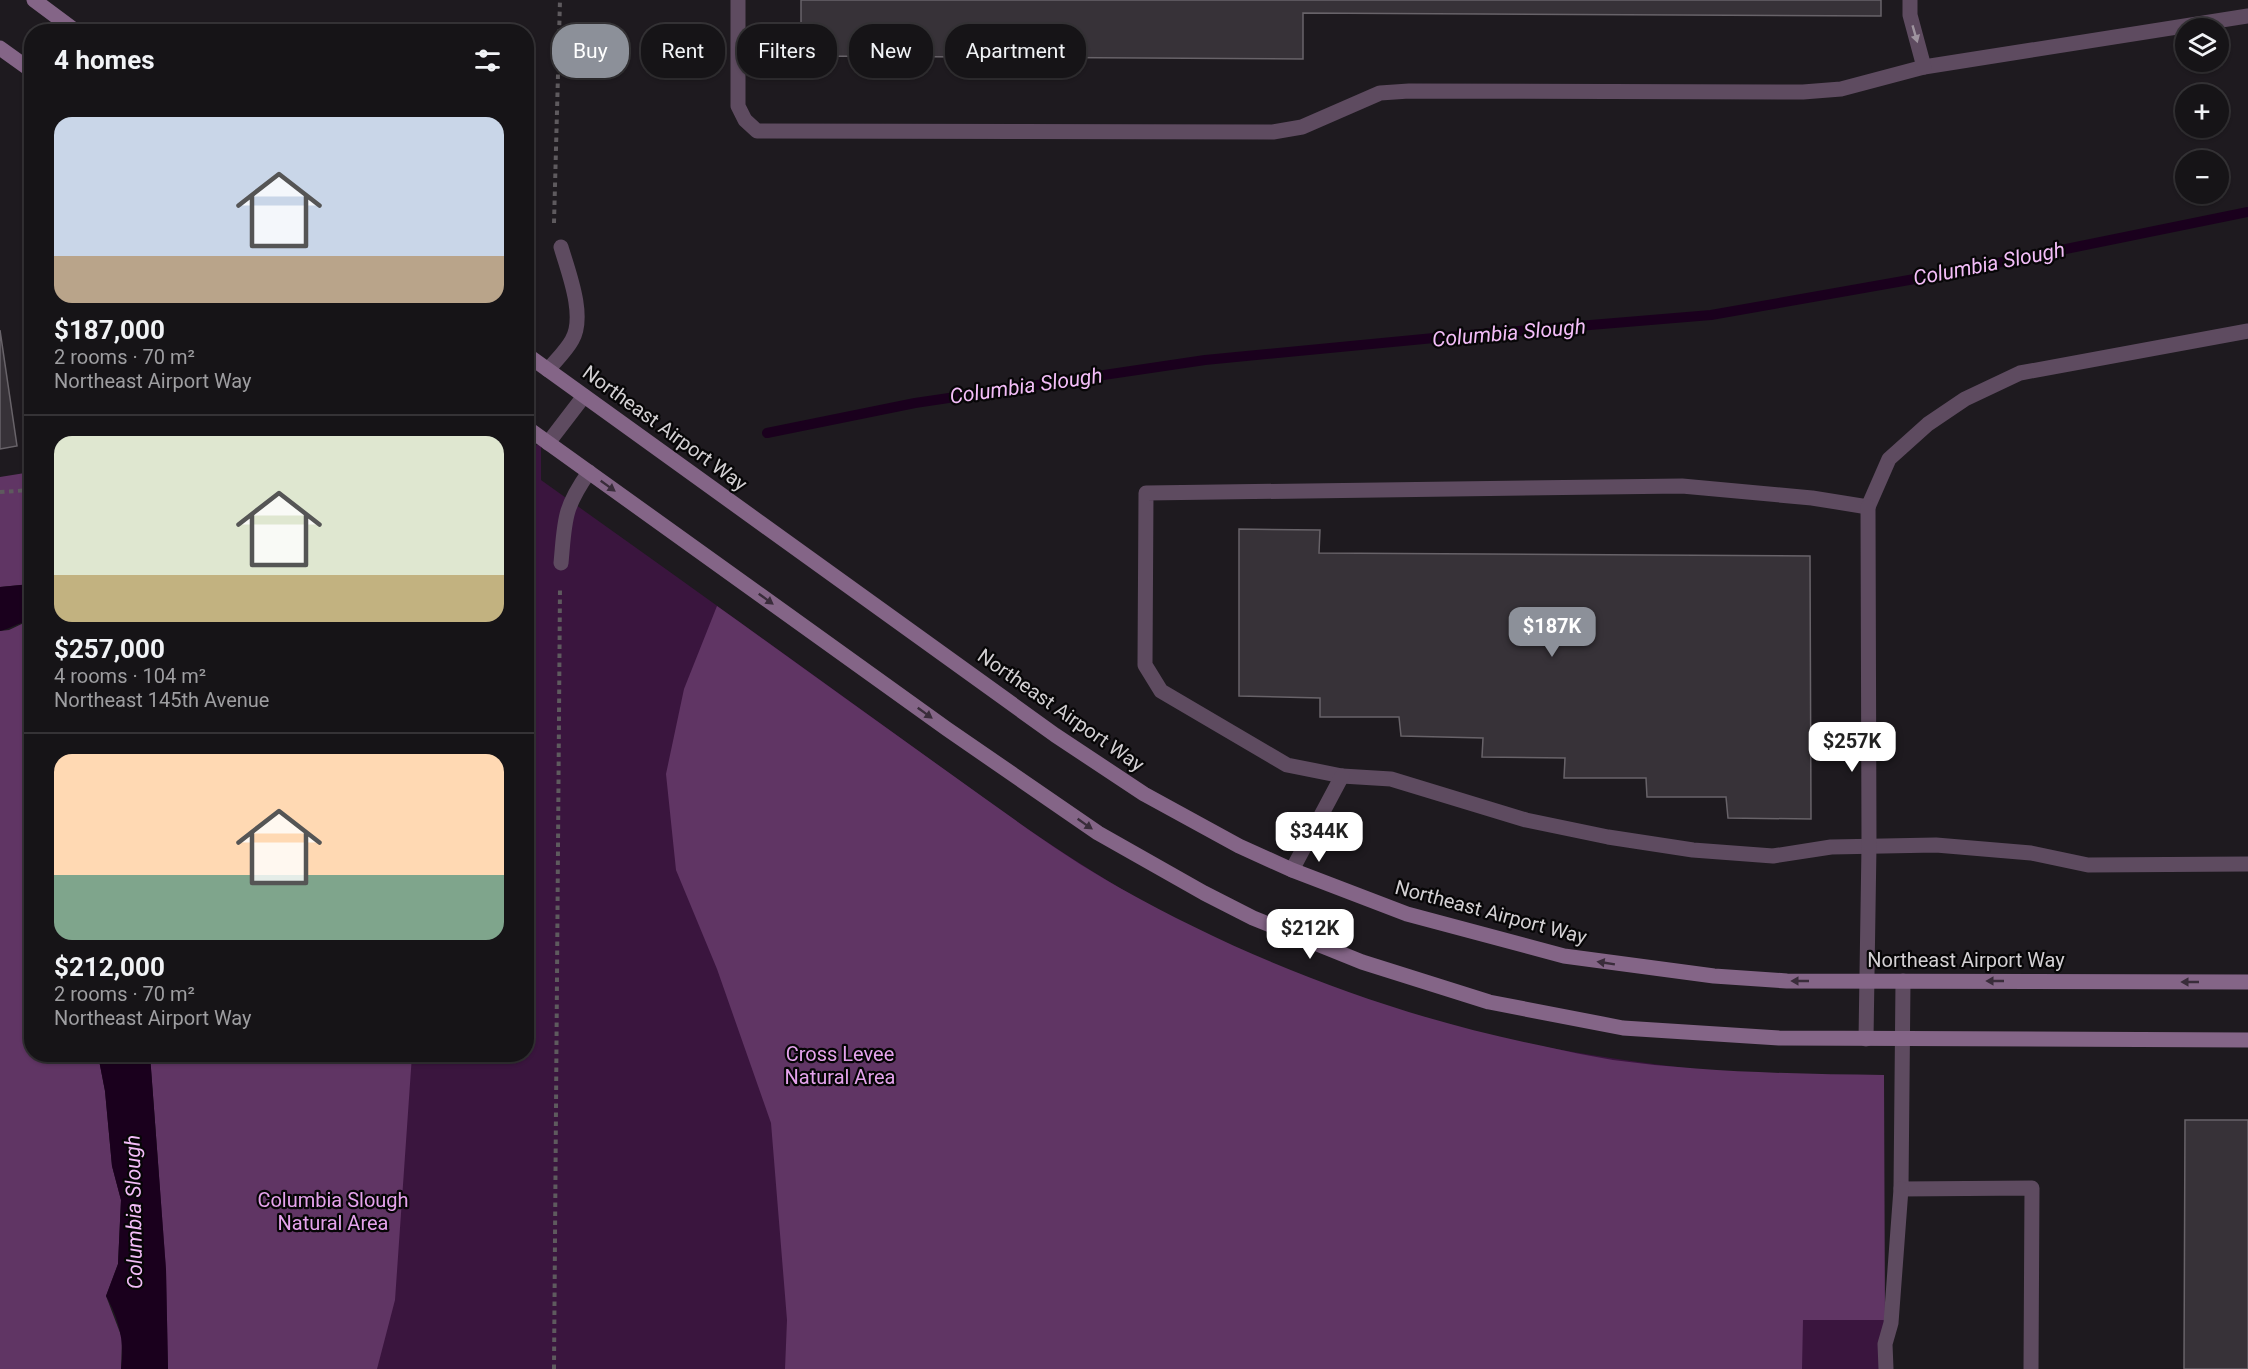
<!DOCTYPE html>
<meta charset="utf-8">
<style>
body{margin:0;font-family:Roboto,sans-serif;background:#232124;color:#f1f3f6;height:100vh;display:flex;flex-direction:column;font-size:22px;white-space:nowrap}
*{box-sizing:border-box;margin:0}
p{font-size:20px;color:#9e9ea1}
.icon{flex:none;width:33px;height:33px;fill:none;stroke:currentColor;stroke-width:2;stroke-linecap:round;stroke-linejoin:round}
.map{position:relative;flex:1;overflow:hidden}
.drawer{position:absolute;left:24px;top:24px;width:510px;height:1038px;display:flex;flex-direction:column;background:#161417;border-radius:24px;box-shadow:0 2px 4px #0004,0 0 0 2px #353336}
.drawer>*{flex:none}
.banner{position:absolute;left:552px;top:24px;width:570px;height:54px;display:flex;gap:12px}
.fabs{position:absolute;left:2175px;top:18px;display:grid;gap:12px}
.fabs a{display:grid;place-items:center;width:54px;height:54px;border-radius:50%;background:#161417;box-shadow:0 2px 4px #0004,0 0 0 2px #353336;font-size:30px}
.price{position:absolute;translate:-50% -51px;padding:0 14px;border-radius:12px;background:#fff;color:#222;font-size:20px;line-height:39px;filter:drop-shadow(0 2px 3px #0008)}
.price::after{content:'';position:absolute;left:50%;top:36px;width:18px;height:14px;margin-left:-9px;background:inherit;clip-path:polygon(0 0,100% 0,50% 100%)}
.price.active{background:#8c9099;color:#fff}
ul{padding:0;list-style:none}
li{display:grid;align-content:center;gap:12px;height:318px;padding:0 30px}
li+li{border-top:2px solid #353336}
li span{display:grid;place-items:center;height:186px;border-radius:18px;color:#555}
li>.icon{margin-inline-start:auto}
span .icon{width:108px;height:108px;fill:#fffc;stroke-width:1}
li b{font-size:26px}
h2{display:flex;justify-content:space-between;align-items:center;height:72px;padding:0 30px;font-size:26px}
.chip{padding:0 21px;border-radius:24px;background:#161417;box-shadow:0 2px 4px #0004,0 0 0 2px #353336;font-size:21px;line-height:54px}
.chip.active{background:#8c9099;color:#fff}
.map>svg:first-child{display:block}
.green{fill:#3a153e}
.forest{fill:#603564}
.water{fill:#1a001d}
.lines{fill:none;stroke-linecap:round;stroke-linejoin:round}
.stream{stroke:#1a001d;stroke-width:10}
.building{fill:#373238;stroke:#686369;stroke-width:1.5}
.path{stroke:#5e5a5e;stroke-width:4;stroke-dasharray:4.5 4.5;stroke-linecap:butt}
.lane{stroke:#5e4b60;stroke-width:15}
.street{stroke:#5e4b60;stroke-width:15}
.secondary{stroke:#846587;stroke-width:15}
.oneway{fill:#9e949f}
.oneway2{fill:#392c3a}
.labels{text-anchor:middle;stroke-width:4.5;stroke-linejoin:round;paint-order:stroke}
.street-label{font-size:20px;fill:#d3d0d3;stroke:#070607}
.park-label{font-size:20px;fill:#e5a3ec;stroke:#070607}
.water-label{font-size:21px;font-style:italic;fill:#f3bdf8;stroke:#070607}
</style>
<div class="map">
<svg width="2248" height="1369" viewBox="0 0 2248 1369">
<rect width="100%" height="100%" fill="#1e1a1f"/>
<!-- green -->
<path class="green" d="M 541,444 L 541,480 C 649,557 758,635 866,713 C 949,772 1030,835 1118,887 C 1181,924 1260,960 1328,987 C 1447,1033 1578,1056 1704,1070 L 1803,1320 L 1885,1320 L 1885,1369 L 168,1369 L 158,1147 L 150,1055 L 526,1054 L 526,448 Z"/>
<!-- forest -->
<g class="forest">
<polygon points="31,472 31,584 0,587 0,477"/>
<path d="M 717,606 C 794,661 871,717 948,772 C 1004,812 1060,854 1120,888 C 1252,962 1394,1016 1543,1046 C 1566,1051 1589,1056 1613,1060 C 1702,1072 1793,1074 1884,1075 L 1885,1320 L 1803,1320 L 1802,1369 L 785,1369 L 787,1320 L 771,1123 L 717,969 L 676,870 L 666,774 L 684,689 Z"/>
<polygon points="28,621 31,622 32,1054 98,1055 105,1091 112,1166 121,1200 118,1264 106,1296 122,1338 121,1369 0,1369 0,631 9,630"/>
<polygon points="150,1055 412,1055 395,1300 377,1369 168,1369 166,1270"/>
</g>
<!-- water -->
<g class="water">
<path d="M 31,584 L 31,622 C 21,620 11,629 0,631 L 0,587 Z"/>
<path d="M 98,1055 L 150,1055 L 166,1270 L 168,1369 L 121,1369 C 125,1343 119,1319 106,1296 L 118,1264 L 121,1200 L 112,1166 L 105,1091 Z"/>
</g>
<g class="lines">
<!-- stream -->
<polyline class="stream" points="767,433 915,403 1205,360 1434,338 1711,315 1943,274 2248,212"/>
</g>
<!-- building -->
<g class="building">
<polygon points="801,0 1881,0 1881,16 1303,13 1303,59 801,56"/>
<polygon points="0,330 17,446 0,449"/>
<polygon points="1239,529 1320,530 1319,553 1810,556 1811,819 1728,818 1726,797 1647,797 1646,778 1564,778 1565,758 1482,757 1483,738 1401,736 1399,717 1320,717 1320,698 1239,696"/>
<polygon points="2185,1120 2248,1120 2248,1369 2184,1369"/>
</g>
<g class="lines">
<!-- path -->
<g class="path">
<polyline points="554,223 560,0"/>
<polyline points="0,492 32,490"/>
<polyline points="526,555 535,557"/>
<polyline points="554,1369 560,587"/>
</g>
<!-- lane -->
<g class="lane">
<polyline points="738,0 738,106 745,120 757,131 1273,132 1302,127 1380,93 1409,91 1803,92 1841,89 1924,67 2248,16"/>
<polyline points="1910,0 1910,15 1924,67"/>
<polyline points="2248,331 2020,373 1965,399 1928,424 1889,459 1868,507 1812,498 1682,486 1146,493 1145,665 1161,691 1287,765 1342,776 1391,779 1526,820 1608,837 1693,850 1773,856 1831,847 1936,845 2031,853 2088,865 2248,864"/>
<path d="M 548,370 C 556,360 566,351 572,340 C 586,316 568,271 561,247"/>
<polyline points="548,443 584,396"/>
<path d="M 561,563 C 565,520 563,509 589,472"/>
<polyline points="1292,870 1342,776"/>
<polyline points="1903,981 1901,1189 2032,1188 2031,1369"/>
<polyline points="1886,1369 1885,1344 1891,1323 1901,1189"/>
</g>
<!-- street -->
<polyline class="street" points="1866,1039 1869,846 1868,507"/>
<!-- secondary -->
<g class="secondary">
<polyline points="34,0 77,32"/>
<polyline points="0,48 32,71"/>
<polyline points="526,354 1055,735 1144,794 1239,846 1292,870 1407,914 1564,956 1714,976 1787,981 2248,982"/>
<polyline points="526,427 947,729 1098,833 1204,893 1253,918 1362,962 1489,1002 1623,1028 1779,1038 2248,1040"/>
</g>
</g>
<!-- one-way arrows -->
<defs><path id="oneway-solid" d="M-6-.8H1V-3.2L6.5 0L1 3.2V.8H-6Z" transform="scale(1.5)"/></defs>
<use class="oneway" href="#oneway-solid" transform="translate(1915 34) rotate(74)"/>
<g class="oneway2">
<use href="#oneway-solid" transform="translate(608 486) rotate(36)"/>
<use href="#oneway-solid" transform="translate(766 599) rotate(36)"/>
<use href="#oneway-solid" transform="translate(925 713) rotate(36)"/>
<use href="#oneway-solid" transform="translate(1085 824) rotate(35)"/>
<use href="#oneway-solid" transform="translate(1606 963) rotate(-171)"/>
<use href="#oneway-solid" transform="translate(1800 981) rotate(180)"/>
<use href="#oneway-solid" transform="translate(1995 981) rotate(-180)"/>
<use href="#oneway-solid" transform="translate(2190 982) rotate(-180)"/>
</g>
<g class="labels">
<!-- street labels -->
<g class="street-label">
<text transform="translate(665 428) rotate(36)" y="7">Northeast Airport Way</text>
<text transform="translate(1061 710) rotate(35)" y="7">Northeast Airport Way</text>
<text transform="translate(1491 912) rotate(15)" y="7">Northeast Airport Way</text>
<text x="1966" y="967">Northeast Airport Way</text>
</g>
<!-- park labels -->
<g class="park-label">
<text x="840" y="1061">Cross Levee<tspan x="840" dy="23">Natural Area</tspan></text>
<text x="333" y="1207">Columbia Slough<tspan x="333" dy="23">Natural Area</tspan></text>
</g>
<!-- water labels -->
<g class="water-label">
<text transform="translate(1989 264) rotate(-11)" y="7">Columbia Slough</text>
<text transform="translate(1509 333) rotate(-5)" y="7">Columbia Slough</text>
<text transform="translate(1026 386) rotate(-8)" y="7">Columbia Slough</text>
<text transform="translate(134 1212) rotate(-91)" y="7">Columbia Slough</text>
</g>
</g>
</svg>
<div class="fabs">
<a><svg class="icon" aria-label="layers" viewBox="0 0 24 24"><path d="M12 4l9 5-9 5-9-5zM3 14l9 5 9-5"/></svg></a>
<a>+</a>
<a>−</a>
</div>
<b class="price active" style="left:1552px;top:658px">$187K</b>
<b class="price" style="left:1852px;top:773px">$257K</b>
<b class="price" style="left:1319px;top:863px">$344K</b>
<b class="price" style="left:1310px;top:960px">$212K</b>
<div class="banner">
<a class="chip active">Buy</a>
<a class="chip">Rent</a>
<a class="chip">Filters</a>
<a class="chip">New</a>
<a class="chip">Apartment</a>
</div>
<section class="drawer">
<h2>4 homes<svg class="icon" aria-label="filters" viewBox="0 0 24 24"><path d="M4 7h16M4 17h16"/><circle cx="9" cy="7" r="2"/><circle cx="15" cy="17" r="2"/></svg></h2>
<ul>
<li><span style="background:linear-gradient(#c9d6e8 75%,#b9a48a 0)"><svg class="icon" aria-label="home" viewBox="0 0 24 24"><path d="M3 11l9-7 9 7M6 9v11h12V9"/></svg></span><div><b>$187,000</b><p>2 rooms · 70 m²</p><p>Northeast Airport Way</p></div></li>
<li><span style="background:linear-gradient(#dfe7d0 75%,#c2b280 0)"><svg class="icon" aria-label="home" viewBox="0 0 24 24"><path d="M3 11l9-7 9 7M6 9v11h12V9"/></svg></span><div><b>$257,000</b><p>4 rooms · 104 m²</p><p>Northeast 145th Avenue</p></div></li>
<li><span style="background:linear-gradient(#ffd9b3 65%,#7fa58c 0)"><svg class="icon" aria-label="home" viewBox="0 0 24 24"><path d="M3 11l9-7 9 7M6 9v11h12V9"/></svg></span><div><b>$212,000</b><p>2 rooms · 70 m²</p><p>Northeast Airport Way</p></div></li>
</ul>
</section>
</div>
